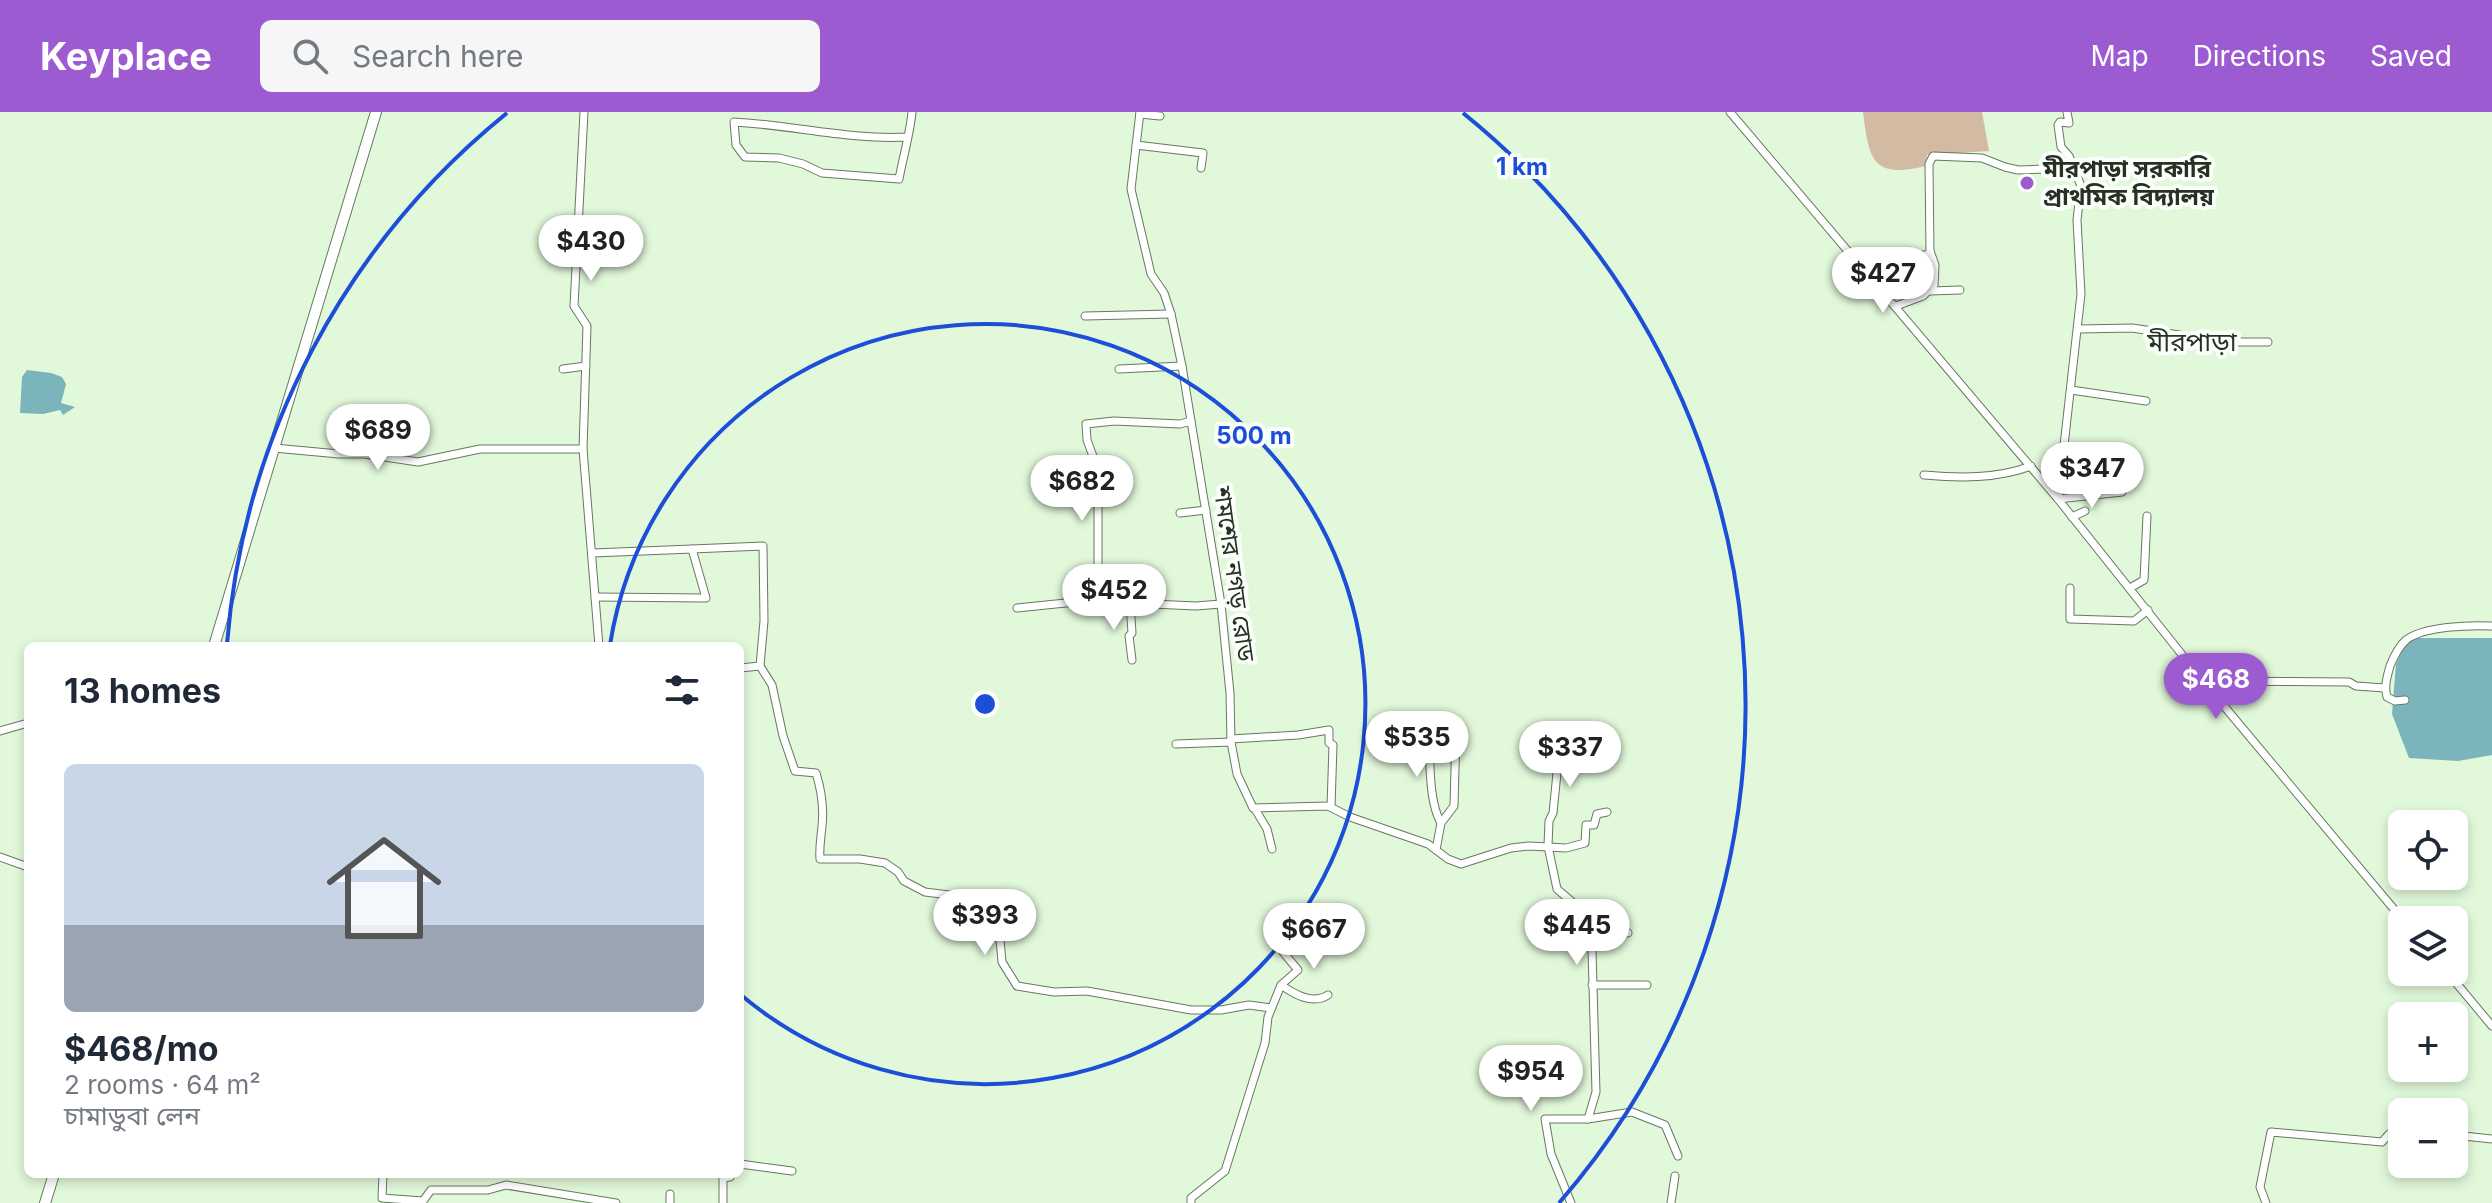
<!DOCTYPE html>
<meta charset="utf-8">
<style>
body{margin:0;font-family:Inter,"Noto Sans Bengali",sans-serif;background:#f6f6f7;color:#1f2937;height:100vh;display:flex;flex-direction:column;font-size:30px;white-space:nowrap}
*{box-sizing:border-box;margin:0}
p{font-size:26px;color:#747a83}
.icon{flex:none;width:44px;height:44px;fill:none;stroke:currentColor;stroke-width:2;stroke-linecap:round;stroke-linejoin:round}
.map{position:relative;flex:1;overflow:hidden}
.panel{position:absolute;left:24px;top:530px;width:720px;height:536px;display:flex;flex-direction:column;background:#fff;border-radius:12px;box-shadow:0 4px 12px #0003}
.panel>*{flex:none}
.buttons{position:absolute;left:2388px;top:698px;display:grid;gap:16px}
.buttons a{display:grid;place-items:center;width:80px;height:80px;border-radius:12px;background:#fff;box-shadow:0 4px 12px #0003;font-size:40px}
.price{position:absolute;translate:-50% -68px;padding:0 18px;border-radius:28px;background:#fff;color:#222;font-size:26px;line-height:52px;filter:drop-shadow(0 2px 4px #0008)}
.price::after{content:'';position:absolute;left:50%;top:48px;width:24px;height:18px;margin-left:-12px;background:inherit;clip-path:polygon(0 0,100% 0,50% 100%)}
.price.current{background:#9d5bd1;color:#fff}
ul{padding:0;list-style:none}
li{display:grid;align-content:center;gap:16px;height:424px;padding:0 40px}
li+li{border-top:2px solid #e0e1e3}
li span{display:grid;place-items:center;height:248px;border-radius:12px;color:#555}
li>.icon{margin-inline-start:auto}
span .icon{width:144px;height:144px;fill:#fffc;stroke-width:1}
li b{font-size:34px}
h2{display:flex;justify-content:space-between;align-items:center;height:96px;padding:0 40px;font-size:34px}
header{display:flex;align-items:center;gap:48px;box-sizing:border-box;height:112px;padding:0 40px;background:#9d5bd1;color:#fff}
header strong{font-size:38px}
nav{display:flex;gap:44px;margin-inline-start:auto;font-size:28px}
.search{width:560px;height:72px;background:#f6f6f7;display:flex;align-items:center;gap:20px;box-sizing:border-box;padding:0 28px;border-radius:12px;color:#747a83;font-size:30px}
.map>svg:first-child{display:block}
.green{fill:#d2bba2}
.water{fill:#7bb4bb}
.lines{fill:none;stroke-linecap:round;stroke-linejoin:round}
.minor-casing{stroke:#657a5f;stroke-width:9}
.highway-casing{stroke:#657a5f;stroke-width:12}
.minor{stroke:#fff;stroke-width:7}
.highway{stroke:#fff;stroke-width:10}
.ring{fill:none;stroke:#1d4ed8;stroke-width:4}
.poi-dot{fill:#9d5bd1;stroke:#fafff9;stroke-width:3}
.labels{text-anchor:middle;stroke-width:8;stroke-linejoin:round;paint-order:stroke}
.poi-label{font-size:24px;font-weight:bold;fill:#283025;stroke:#fafff9;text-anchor:start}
.street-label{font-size:24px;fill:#283025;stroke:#fafff9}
.neighbourhood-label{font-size:26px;fill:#283025;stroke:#fafff9}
.centre{fill:#1d4ed8;stroke:#fafff9;stroke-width:4}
.ring-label{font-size:24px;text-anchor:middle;font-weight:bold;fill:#1d4ed8;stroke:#fafff9;stroke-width:8;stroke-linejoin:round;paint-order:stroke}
</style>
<header>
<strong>Keyplace</strong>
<div class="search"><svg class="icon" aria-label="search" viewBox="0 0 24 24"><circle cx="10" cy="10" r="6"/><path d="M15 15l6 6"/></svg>Search here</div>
<nav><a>Map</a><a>Directions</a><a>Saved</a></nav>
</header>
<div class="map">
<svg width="2492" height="1091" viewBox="0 0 2492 1091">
<rect width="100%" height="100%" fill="#e1f8da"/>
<!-- green -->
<path class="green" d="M 1863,0 L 1982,0 L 1989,39 L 1927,43 L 1926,54 C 1872,67 1869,48 1863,0 Z"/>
<!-- water -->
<g class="water">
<polygon points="27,258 51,261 62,265 66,272 61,291 75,295 63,303 60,298 43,302 20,301 22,265"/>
<polygon points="2408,526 2492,526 2492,643 2458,649 2409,646 2392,602 2396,552"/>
</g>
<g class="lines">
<defs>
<g id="minor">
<polyline points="1140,0 1131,77 1151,162 1164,181 1171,202 1182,254 1221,492 1230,581 1231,630 1237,662 1253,696 1328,694 1350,705 1428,732 1448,747 1461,752 1511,736 1529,734 1566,736 1585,731 1586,713 1594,713 1597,702 1607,700"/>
<polyline points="1730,0 2058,387 2203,569 2403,808"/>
<polyline points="1140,2 1160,4"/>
<path d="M 907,25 C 850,28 792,13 734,10 L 736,33 L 745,45 L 779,46 L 803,52 L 822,61 L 899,67 C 903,45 910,22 912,0"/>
<polyline points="1136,33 1203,41 1201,56"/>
<polyline points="1862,154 1930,142 1929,52 1933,44 1982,46 2005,55 2018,58 2073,56"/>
<polyline points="1930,179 1960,178"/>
<polyline points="1896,194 1923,184 1934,173 1935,153 1930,139"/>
<polyline points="1085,204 1171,202"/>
<polyline points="2078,217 2132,216 2186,224 2211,230 2268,230"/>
<polyline points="563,257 586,254"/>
<polyline points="1119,257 1182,254"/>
<polyline points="2071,278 2146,289"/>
<polyline points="274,336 339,342 365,342 418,350 480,337 583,337 599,534"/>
<polyline points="583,337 587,214 574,194 584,0"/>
<path d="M 1924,363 C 1959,366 1997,367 2031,354"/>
<polyline points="2058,387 2081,182 2077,108 2081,74 2069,44 2061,35 2058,13 2060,10 2069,11 2067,0"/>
<polyline points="2058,387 2122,380"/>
<polyline points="1180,401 1206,398"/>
<polyline points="2072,405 2085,399"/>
<polyline points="692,437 763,434 764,509 760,554"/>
<polyline points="593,441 692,437 706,486 595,485"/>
<polyline points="2070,476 2070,507 2134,509 2148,498"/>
<polyline points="2130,476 2144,468 2147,404"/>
<polyline points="1130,490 1132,521 1129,524 1132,548"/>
<polyline points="1098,491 1098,376 1097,355 1087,328 1086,312 1114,309 1180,312 1191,309"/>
<polyline points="1017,496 1085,489 1196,494 1221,492"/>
<path d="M 740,556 L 760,554 L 772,573 L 783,624 L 795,659 L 816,661 C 821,677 824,696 822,714 C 821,726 819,735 820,747 L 860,747 L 885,751 L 898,760 L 904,769 L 925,780 L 957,784 L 969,791 L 1000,828 L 1002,850 L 1017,874 L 1054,880 L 1087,879 L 1191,898 L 1221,898 L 1249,893 L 1271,896"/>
<polyline points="2203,569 2349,570 2356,574 2385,576"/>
<path d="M 2405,588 L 2395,589 L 2387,585 C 2384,574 2387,565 2390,554 C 2394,544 2398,535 2406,528 C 2424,514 2470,513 2492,514"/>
<path d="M 1431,613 C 1429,638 1428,689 1441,711"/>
<polyline points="0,619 28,611"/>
<polyline points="1556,619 1558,651 1553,701 1549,709 1548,734 1557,777 1585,801 1592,838 1596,980 1588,1007 1545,1007 1551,1042 1571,1091"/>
<polyline points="1231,627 1298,623 1329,618 1329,631 1333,633 1331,695"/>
<polyline points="1176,632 1231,630"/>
<polyline points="1255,697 1267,717 1272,737"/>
<polyline points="1436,738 1441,711 1454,694 1456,619 1452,614"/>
<polyline points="0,745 28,755"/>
<polyline points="1589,820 1628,821"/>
<polyline points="2447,860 2492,914"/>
<polyline points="1281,873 1298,858 1283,840"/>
<polyline points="1592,873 1647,873"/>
<polyline points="1588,1007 1632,1000 1665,1013 1678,1044"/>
<polyline points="2454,1023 2492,1027"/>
<polyline points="740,1052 792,1059"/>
<polyline points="383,1062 382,1086 423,1089 431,1078 488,1078 506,1073 616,1091"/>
<polyline points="670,1082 670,1091"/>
<polyline points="723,1091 723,1066 730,1065 730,1062"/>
<path d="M 1191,1091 L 1191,1086 L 1225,1059 L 1265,931 L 1268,905 L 1281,873 C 1294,882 1312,893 1328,883"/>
<polyline points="1671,1091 1675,1064"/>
<polyline points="2266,1091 2260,1075 2271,1020 2382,1030 2389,1022 2402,1022"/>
</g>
<g id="highway">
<polyline points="214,534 376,0"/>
<polyline points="45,1091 54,1062"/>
</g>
</defs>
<!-- minor casing -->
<use href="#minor" class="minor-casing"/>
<!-- highway casing -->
<use href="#highway" class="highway-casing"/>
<!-- minor -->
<use href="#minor" class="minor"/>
<!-- highway -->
<use href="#highway" class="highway"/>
</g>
<!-- distance rings -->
<g class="ring">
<path d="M610 533A380 380 0 1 1 741 883"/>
<path d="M227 532A760 760 0 0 1 507 1M1463 1A760 760 0 0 1 1559 1091"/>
</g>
<!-- markers -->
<circle class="poi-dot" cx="2027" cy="71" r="8"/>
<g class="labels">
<!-- poi labels -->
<g class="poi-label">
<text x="2043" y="65">মীরপাড়া সরকারি<tspan x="2043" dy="28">প্রাথমিক বিদ্যালয়</tspan></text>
</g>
<!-- street labels -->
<g class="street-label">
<text transform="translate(1234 462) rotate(82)" y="8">শমশের নগড় রোড</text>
</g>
<!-- neighbourhood labels -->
<g class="neighbourhood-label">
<text x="2192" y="239">মীরপাড়া</text>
</g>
</g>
<circle cx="985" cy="592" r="12" class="centre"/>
<g class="ring-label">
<text x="1522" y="63">1 km</text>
<text x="1254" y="332">500 m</text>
</g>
</svg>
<div class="buttons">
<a><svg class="icon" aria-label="locate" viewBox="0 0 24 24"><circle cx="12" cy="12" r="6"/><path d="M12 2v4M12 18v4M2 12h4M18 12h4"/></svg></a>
<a><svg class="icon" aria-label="layers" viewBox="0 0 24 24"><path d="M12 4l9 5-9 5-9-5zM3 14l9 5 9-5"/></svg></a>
<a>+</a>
<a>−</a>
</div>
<b class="price" style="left:591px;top:171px">$430</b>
<b class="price" style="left:1883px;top:203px">$427</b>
<b class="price" style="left:378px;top:360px">$689</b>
<b class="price" style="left:2092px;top:398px">$347</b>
<b class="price" style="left:1082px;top:411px">$682</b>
<b class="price" style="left:1114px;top:520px">$452</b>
<b class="price current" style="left:2216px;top:609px">$468</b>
<b class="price" style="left:1417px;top:667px">$535</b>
<b class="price" style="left:1570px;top:677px">$337</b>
<b class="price" style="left:985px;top:845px">$393</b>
<b class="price" style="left:1577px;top:855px">$445</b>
<b class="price" style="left:1314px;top:859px">$667</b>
<b class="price" style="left:1531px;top:1001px">$954</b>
<section class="panel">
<h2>13 homes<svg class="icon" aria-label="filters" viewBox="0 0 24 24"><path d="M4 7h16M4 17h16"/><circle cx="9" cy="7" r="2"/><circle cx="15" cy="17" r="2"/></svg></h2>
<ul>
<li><span style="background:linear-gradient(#c9d6e8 65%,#9aa5b1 0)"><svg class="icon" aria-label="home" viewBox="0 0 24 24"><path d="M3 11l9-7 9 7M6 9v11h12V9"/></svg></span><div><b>$468/mo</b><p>2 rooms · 64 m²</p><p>চামাডুবা লেন</p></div></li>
</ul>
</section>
</div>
